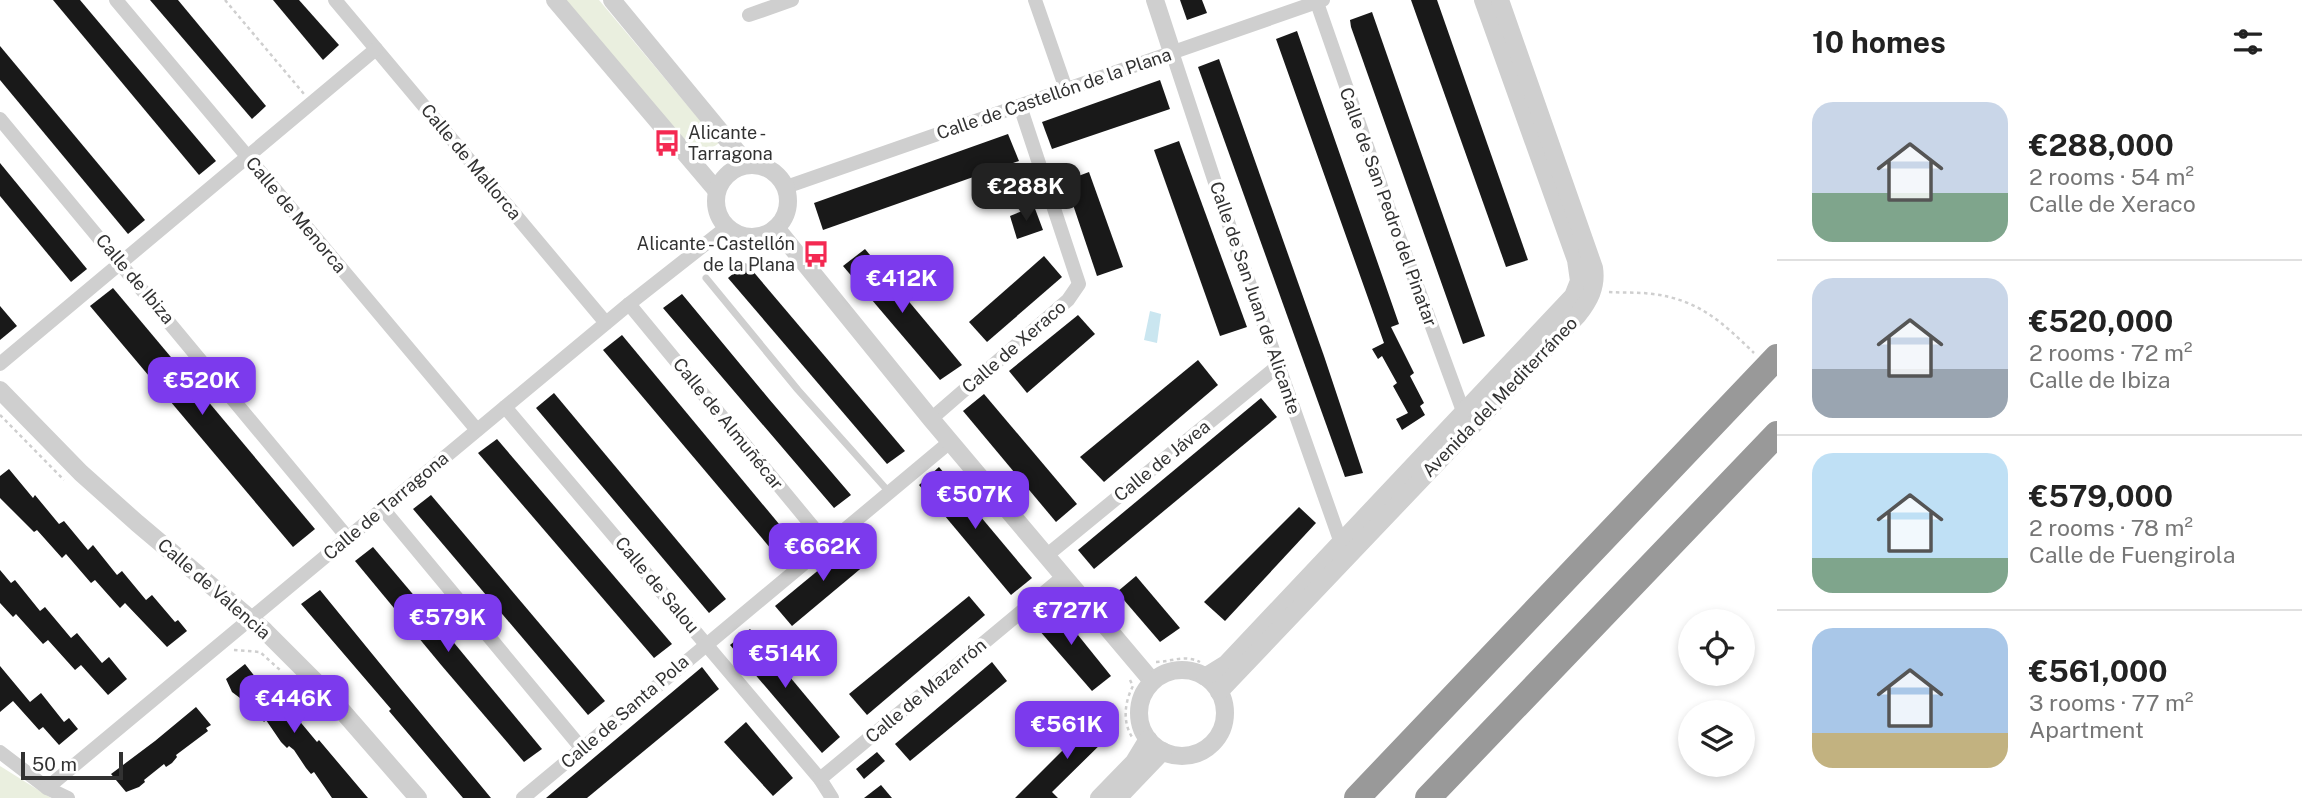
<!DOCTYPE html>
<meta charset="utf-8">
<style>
body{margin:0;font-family:"Public Sans",sans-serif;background:#f6f6f6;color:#222;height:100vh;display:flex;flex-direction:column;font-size:26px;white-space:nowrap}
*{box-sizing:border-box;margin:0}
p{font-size:23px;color:#767676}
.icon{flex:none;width:38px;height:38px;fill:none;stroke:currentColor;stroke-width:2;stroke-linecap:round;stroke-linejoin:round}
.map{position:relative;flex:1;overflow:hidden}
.sheet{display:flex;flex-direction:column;background:#fff;width:525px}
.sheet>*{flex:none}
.controls{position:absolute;left:1678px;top:609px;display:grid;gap:14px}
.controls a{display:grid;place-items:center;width:77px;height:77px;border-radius:50%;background:#fff;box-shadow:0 4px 10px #0003;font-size:35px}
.scale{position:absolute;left:21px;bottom:18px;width:102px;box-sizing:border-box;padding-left:7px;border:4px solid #323232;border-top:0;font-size:19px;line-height:24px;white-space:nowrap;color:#323232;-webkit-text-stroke:5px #fff;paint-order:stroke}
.price{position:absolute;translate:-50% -60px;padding:0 16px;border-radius:14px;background:#7c3aed;color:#fff;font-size:23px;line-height:46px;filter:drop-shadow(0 2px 4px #0008)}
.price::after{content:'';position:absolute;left:50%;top:42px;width:21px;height:16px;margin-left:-10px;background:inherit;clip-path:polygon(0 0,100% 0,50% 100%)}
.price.current{background:#222;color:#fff}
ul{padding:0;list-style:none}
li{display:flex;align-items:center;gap:21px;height:175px;padding:0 35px}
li+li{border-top:2px solid #e0e0e0}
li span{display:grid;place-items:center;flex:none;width:196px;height:140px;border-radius:21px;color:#555}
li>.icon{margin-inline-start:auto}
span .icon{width:84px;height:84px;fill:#fffc;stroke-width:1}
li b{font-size:30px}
h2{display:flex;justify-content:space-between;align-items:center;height:84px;padding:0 35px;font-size:30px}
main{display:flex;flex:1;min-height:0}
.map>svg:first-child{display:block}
.green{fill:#eaefdf}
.water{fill:#cae6f0}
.building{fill:#191919}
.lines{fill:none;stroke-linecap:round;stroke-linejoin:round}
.path{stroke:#cfcfcf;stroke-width:2.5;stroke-dasharray:3.5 3.5;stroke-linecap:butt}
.service{stroke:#cfcfcf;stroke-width:7}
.minor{stroke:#cfcfcf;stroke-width:14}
.tertiary{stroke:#cfcfcf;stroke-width:18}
.motorway{stroke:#999;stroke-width:26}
.labels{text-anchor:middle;stroke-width:7;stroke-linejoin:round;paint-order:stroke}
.street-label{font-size:18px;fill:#323232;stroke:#fff}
.poi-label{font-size:18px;fill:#323232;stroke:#fff;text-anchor:start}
</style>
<main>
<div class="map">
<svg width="1777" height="798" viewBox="0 0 1777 798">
<rect width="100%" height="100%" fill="#fff"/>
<!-- green -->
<g class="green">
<polygon points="566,0 599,0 719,143 697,159"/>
<polygon points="0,766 51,798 0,798"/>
</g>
<!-- water -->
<polygon class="water" points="1150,311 1161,314 1157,343 1144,340"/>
<!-- building -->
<g class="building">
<polygon points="53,0 80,0 216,161 199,175"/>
<polygon points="150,0 178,0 266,106 252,119"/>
<polygon points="273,0 299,0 339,45 323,60"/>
<polygon points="1180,0 1202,0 1207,13 1187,20"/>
<polygon points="1411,0 1437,0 1528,260 1506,267"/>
<polygon points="1372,12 1485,336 1463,344 1351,27 1350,20"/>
<polygon points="1297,31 1399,324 1391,327 1414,373 1410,376 1424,403 1420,406 1425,415 1402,430 1396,419 1408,413 1393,386 1397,383 1382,356 1378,359 1372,349 1384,343 1276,39"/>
<polygon points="0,46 145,220 128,234 0,80"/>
<polygon points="1219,59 1324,356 1363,473 1345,477 1198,67"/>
<polygon points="1160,80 1170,109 1052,149 1042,122"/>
<polygon points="1008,134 1019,161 823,230 814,203"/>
<polygon points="1179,141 1247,327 1220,336 1154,150"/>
<polygon points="0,163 87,269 71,282 0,196"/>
<polygon points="1089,172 1123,267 1097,276 1065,181"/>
<polygon points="1034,206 1043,230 1017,239 1010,216"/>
<polygon points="865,249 962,365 940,380 843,266"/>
<polygon points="1044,256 1062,277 987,342 969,322"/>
<polygon points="746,263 823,354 905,451 887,464 728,278"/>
<polygon points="113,288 315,529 293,547 90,306"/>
<polygon points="682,294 769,399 851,495 834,508 663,308"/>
<polygon points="0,306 17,326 0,340"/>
<polygon points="1078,315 1095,334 1027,393 1009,371"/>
<polygon points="622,335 794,542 777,556 603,350"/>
<polygon points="1198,360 1218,385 1104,482 1080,457"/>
<polygon points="554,393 726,599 709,613 536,408"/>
<polygon points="984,394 1077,504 1056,522 963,411"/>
<polygon points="1261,398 1277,417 1094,569 1078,550"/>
<polygon points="497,439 672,644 654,658 478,453"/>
<polygon points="939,467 1032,578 1011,595 919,485"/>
<polygon points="9,469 33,498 35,495 59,524 64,521 88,550 93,545 117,575 122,571 146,600 152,595 175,622 178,620 187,631 167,647 125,603 120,608 95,580 91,583 66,554 62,558 37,530 34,532 0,498 0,476"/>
<polygon points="431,495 605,701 588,715 413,509"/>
<polygon points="1299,507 1316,523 1225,621 1204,602"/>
<polygon points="855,540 871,560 792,626 775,606"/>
<polygon points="373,547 455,644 542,749 524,762 442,666 355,561"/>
<polygon points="0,570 11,583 15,580 40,611 45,607 71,638 77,633 102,663 109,657 127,679 108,695 81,665 75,670 48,640 43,644 16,614 13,617 0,603"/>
<polygon points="1136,576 1180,628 1160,642 1117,592"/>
<polygon points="320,590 400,688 491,798 463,798 389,711 391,709 301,604"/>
<polygon points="969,596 985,615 867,715 849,694"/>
<polygon points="1053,604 1111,676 1092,691 1032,622"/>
<polygon points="750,629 840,737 822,753 730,645"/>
<polygon points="992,662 1007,681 910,761 895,744"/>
<polygon points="245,664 267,692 272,688 317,742 319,740 368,798 332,798 314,772 311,774 306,768 294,750 289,746 287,748 281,742 266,720 264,722 246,699 244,701 232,692 226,679"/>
<polygon points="0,666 30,702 41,693 64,722 69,718 78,729 59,745 43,727 39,730 13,701 0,712"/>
<polygon points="702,667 719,689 587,798 546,798"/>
<polygon points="196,707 211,725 206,728 208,731 176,755 177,757 172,763 166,767 164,764 144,780 145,782 139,787 126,792 111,774 155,741"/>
<polygon points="1097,716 1112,733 1052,792 1058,798 1015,798"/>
<polygon points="746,722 793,778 773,796 724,742"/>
<polygon points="877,752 885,761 864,779 856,769"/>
<polygon points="881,785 892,798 864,798"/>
</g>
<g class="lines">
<!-- path -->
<g class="path">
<polyline points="225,0 304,94"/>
<path d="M 1609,292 C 1623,293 1638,292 1653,294 C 1699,300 1722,322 1754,353"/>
<polyline points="0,415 64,480"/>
<polyline points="234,650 260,652 280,670"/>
<path d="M 1156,662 C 1171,662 1184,654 1200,662"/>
<path d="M 1130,680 L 1133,686 C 1125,701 1122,721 1132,737"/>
</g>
<!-- service -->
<polyline class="service" points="706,278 798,390 889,492"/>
<!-- minor -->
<g class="minor">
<polyline points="116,0 477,430"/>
<polyline points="335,0 606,323"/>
<polyline points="1035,0 1066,89"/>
<polyline points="1316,0 1391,215 1463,411"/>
<polyline points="749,15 792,0"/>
<polyline points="1172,52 1233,237 1341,543"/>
<polyline points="0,119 348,538"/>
<polyline points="786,187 1323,0"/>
<polyline points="629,304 827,544"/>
<polyline points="0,364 376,49"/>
<polyline points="505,407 820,779 832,798"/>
<polyline points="931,419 1068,300 1079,284 1020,106"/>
<polyline points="383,509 583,750"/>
<polyline points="1046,556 1278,366"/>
<polyline points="0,752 47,788 68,798"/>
<polyline points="820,779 1063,577"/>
<polyline points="47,788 629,304 727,227"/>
<polyline points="523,798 951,441"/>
</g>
<!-- tertiary -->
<g class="tertiary">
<polyline points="555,0 717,191"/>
<polyline points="612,0 748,165"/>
<polyline points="1155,0 1172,52"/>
<circle cx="752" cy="201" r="36"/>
<polyline points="776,228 931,419 1152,681"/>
<polyline points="0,390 81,473 137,523 265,631 324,690 418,798"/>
<circle cx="1182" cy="713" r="43"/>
<polyline points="1205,677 1226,664 1573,296 1579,281 1576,260 1483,0"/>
<path d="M 1219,692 L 1578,315 C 1589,301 1597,287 1594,268 L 1500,0"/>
<polyline points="1099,798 1134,762 1148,739"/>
<polyline points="1118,798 1163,751"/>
</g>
<!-- motorway -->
<g class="motorway">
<polyline points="1357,798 1777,357"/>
<polyline points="1428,798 1777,434"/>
</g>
</g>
<!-- icons -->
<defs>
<symbol id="bus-bare" viewBox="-9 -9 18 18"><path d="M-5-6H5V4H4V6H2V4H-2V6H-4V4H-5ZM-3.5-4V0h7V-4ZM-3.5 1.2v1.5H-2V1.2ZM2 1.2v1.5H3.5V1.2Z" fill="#f42952" stroke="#fff" stroke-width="2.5" paint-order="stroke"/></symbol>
</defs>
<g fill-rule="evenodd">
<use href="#bus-bare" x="648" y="124" width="38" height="38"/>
<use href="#bus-bare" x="797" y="235" width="38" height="38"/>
</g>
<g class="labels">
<!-- street labels -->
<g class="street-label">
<text transform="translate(1054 94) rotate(-19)" y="6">Calle de Castellón de la Plana</text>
<text transform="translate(471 162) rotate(50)" y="6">Calle de Mallorca</text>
<text transform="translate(1388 207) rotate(70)" y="6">Calle de San Pedro del Pinatar</text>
<text transform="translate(296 215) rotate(50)" y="6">Calle de Menorca</text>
<text transform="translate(135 279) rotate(50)" y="6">Calle de Ibiza</text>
<text transform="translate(1255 298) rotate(71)" y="6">Calle de San Juan de Alicante</text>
<text transform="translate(1014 347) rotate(-41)" y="6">Calle de Xeraco</text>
<text transform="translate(1500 397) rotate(-46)" y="6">Avenida del Mediterráneo</text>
<text transform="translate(728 424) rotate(51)" y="6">Calle de Almuñécar</text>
<text transform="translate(1162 461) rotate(-39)" y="6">Calle de Jávea</text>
<text transform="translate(386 506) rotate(-40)" y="6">Calle de Tarragona</text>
<text transform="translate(657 585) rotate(50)" y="6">Calle de Salou</text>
<text transform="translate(214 589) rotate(41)" y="6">Calle de Valencia</text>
<text transform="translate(926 691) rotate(-40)" y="6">Calle de Mazarrón</text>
<text transform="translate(625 712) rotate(-41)" y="6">Calle de Santa Pola</text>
</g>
<!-- poi labels -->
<g class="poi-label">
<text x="688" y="139">Alicante -<tspan x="688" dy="21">Tarragona</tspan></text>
<text x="795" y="250" text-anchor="end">Alicante - Castellón<tspan x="795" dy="21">de la Plana</tspan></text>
</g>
</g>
</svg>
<div class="controls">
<a><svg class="icon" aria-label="locate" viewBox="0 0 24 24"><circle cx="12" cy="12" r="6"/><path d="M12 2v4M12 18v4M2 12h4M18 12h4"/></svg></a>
<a><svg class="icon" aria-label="layers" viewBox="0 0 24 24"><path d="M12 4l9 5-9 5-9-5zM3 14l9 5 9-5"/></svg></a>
</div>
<div class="scale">50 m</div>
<b class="price current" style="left:1026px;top:223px">€288K</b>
<b class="price" style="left:902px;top:315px">€412K</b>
<b class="price" style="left:202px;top:417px">€520K</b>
<b class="price" style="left:975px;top:531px">€507K</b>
<b class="price" style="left:823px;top:583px">€662K</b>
<b class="price" style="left:1071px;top:647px">€727K</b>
<b class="price" style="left:448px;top:654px">€579K</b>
<b class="price" style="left:785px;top:690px">€514K</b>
<b class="price" style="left:294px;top:735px">€446K</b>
<b class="price" style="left:1067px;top:761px">€561K</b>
</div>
<section class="sheet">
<h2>10 homes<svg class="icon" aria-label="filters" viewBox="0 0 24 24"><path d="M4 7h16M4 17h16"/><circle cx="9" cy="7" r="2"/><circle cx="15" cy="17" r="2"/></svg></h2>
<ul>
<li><span style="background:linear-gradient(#c9d6e8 65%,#7fa58c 0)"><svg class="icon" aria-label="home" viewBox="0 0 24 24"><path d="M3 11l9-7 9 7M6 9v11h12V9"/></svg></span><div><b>€288,000</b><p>2 rooms · 54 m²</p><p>Calle de Xeraco</p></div></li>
<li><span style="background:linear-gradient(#c9d6e8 65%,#9aa5b1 0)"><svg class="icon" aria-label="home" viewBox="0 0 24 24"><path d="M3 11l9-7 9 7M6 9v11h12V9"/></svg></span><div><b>€520,000</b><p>2 rooms · 72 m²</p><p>Calle de Ibiza</p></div></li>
<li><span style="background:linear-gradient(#bfe0f5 75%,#7fa58c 0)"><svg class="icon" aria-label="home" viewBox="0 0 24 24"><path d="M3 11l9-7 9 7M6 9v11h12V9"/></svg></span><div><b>€579,000</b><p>2 rooms · 78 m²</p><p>Calle de Fuengirola</p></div></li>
<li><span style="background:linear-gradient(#a9c7e8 75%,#c2b280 0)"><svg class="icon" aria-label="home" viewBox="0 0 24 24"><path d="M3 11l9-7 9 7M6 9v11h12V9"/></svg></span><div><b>€561,000</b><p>3 rooms · 77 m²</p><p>Apartment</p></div></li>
</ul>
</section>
</main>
